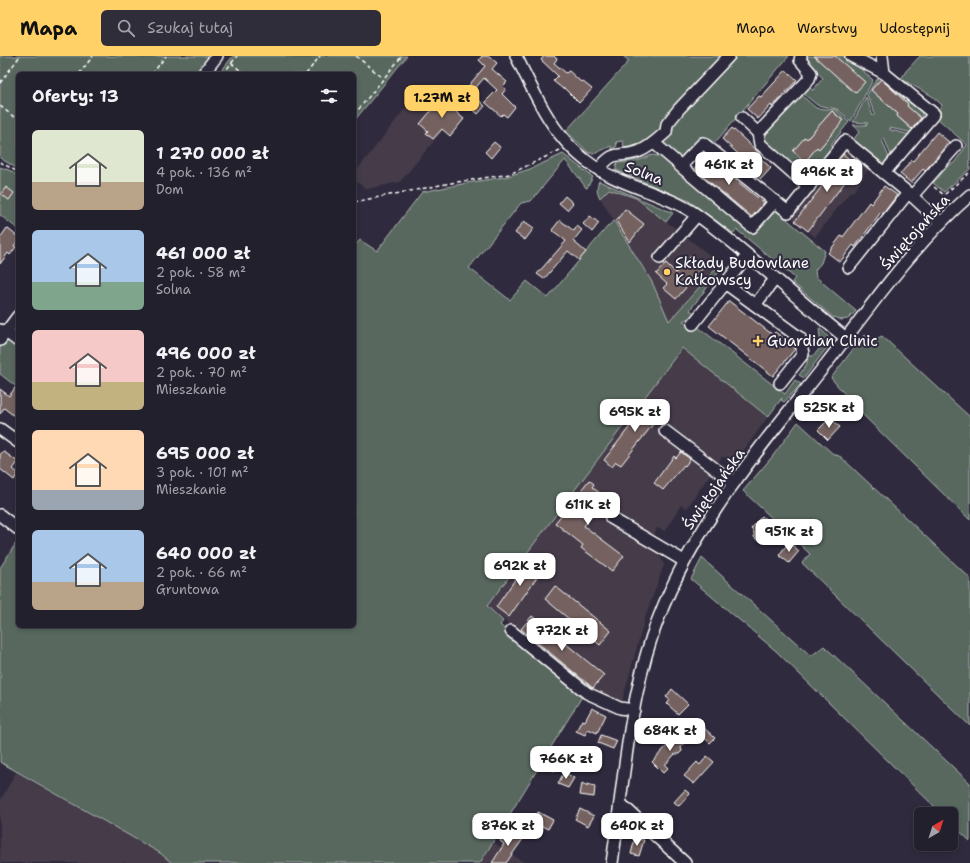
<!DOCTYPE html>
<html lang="pl">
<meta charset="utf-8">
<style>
body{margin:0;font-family:"Shantell Sans",sans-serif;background:#2f2d3a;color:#f1f3f6;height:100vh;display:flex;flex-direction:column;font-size:15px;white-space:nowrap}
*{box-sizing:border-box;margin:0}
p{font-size:13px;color:#a3a3aa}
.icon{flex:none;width:22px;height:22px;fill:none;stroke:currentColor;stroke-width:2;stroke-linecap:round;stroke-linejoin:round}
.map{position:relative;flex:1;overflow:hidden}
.drawer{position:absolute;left:16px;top:16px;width:340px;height:556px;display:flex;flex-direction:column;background:#23202e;border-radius:6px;box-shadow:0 2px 6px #0003,0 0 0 1px #403e4a}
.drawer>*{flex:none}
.needle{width:26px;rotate:39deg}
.buttons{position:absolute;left:914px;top:751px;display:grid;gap:8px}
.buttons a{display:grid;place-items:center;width:44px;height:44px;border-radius:6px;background:#23202e;box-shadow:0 2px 6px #0003,0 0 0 1px #403e4a;font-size:20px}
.price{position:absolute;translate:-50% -34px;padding:0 9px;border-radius:8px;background:#fff;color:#222;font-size:13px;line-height:26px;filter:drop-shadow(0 1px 2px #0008)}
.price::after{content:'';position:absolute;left:50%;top:24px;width:12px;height:9px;margin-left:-6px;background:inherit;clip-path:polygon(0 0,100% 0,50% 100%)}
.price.current{background:#ffd166;color:#111}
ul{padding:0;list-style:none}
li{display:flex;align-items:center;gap:12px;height:100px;padding:0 16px}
li span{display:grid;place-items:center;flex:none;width:112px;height:80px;border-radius:6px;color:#555}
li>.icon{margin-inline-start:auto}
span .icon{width:48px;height:48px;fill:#fffc;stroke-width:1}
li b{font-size:17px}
h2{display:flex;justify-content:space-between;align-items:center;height:48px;padding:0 16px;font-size:17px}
header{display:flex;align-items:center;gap:24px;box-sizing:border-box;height:56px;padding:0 20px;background:#ffd166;color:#111}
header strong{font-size:19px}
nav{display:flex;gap:22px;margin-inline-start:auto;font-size:14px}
.search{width:280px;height:36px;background:#2f2d3a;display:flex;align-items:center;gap:10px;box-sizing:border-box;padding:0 14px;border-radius:6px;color:#a3a3aa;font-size:15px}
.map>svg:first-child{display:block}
.built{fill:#443b48}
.green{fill:#58685f;stroke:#acb4af;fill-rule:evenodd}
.building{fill:#746261;stroke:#fff}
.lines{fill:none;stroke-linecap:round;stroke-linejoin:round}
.minor-casing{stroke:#fff;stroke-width:14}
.path{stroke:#fff;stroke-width:1.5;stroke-dasharray:4 3;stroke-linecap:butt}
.minor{stroke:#2f2a3d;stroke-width:11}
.poi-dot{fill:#ffd166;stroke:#2f2a3d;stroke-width:1.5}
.labels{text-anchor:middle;stroke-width:4;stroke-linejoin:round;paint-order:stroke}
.street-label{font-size:15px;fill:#fff;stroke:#2f2a3d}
.poi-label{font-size:15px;fill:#fff;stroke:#2f2a3d;text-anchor:start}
</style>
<header>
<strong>Mapa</strong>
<div class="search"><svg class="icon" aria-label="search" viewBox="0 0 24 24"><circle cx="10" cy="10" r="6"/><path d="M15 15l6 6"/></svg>Szukaj tutaj</div>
<nav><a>Mapa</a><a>Warstwy</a><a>Udostępnij</a></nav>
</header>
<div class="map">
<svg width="970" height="807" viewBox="0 0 970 807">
<rect width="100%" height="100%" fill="#2f2a3d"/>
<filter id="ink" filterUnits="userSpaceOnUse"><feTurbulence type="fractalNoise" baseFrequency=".025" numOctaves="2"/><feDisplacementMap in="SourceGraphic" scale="8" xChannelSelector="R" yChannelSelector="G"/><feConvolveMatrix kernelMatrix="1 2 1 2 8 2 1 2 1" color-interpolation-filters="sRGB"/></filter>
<g filter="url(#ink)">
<!-- built -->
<g class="built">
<polygon points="421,32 437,45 445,36 463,50 400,126 367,133 354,124 354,118"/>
<polygon points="846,92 875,115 869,113 863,119 865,121 853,136 851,135 815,181 795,165 789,158"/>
<polygon points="609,133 636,142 720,207 669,266 652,226 600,142"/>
<polygon points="682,292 768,361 736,405 722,401 687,452 681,449 665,475 657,472 653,483 664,509 645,562 622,646 586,632 487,550"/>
<polygon points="16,716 160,797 172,807 0,807 0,745"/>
<polygon points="493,786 525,807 480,807"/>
</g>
<!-- green -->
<g class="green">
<polygon points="0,0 210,0 196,18 18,18 18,113 0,102"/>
<polygon points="233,0 407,0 354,65 354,18 219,18"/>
<polygon points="623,0 724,0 660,73 661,76 643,87 626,92 624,92 623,85 616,86 617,90 612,93 611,90 596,97 589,97 566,75 629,5"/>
<polygon points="733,0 789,0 712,90 702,81 679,103 663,90 663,85 672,78 667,72"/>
<polygon points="807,0 846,0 873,24 851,65 837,53 817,49 800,35 805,30 813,34 823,22 809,9"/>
<polygon points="920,0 970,0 970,113 944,136 933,127 949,109 954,107 967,89 936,61 938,54 942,49 932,40 901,23 906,15"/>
<path d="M 879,21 L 881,21 L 922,57 L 922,67 L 913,77 L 890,72 L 890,74 L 911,79 L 892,102 L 884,82 L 882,84 L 890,104 L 885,108 L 882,109 L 854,88 L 853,84 L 860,75 L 853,69 L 866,69 L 868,67 L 853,66 L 866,41 L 873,60 L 875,58 L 867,39 L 874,27 ZM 881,23 L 908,48 L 907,50 L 921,62 L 911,73 L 897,60 L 898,58 L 871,34 Z"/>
<path d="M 799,37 L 816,52 L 836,54 L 849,66 L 832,87 L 832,95 L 812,119 L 802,119 L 764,84 L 768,74 ZM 832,55 L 843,64 L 819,93 L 817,91 L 805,105 L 805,81 L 807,83 Z"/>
<polygon points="563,98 593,121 587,132 586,132 579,122 565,104 531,145 521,147 469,212 510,244 527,225 548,242 586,196 608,170 614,165 652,226 669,265 721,207 730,214 728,216 722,212 690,254 696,258 683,265 695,274 698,271 785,338 795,324 801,328 784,346 781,344 782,342 768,361 682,292 487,550 503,565 500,569 583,639 480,807 172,807 160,797 0,706 0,512 18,484 18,570 354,570 354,191 360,184 377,195 422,136 472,126 505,121 530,113"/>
<polygon points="660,98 751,176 773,149 790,166 825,195 821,207 815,214 816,221 856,255 848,263 841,264 835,261 834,262 793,227 792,226 795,222 737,174 733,177 689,145 616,114 616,109 618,107 640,104 652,99 658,100"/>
<polygon points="0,111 11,115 18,121 18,173 0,159"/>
<path d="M 599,125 L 673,157 L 666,166 L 636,142 L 609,133 L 600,142 C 597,136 596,132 599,125 Z"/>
<path d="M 819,272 C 825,277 831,281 828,290 L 804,322 L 799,319 L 807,308 L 807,300 L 813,300 L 821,291 Z"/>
<polygon points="15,275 18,277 18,332 0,318 0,292"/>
<polygon points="864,279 874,284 882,280 970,361 970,464 859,355 831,322"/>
<polygon points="798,366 832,397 841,401 970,522 970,670 802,507 810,498 743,435 772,401"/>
<polygon points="702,502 811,600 824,590 970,727 970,785 951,767 951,758 942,758 776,595 691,523"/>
</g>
<!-- building -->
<g class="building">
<polygon points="482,0 489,0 497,7 492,13 507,26 503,30 506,33 502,38 515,51 507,61 503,58 501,60 485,46 497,34 484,22 471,37 485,50 478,58 464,46 466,44 461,39 485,10 479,4"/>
<polygon points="544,0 554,0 557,3 554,7 566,17 569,15 581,26 582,25 592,33 579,47 564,32 563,33 553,25 558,20 541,4"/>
<polygon points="814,0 835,0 865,26 855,37"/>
<polygon points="786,14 797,24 772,51 771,49 758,63 747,53 759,40 761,41"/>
<polygon points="881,23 908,48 907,50 921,62 912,73 897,60 898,58 871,34"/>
<polygon points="445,38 450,42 448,45 458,54 456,56 464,63 450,80 442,73 433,83 426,77 428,75 420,68"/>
<polygon points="832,55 843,65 819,93 817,91 805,106 793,95 805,81 807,83"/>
<polygon points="732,72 760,98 758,100 771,112 761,123 748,110 749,108 722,83"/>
<polygon points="937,76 949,86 925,115 923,113 911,127 900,118 912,104 913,105"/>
<polygon points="494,86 500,91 491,102 485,96"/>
<polygon points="843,98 857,109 852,115 857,119 852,126 848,122 808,175 795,165 840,107 837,106"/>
<polygon points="705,99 764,147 752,161 694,113"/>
<polygon points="884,130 897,139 883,158 881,156 855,191 853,189 840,206 828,197 841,180 843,181 869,146 871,148"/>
<polygon points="6,131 14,137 9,144 1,138"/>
<polygon points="565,140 573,147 567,154 559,147"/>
<polygon points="625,153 644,168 630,186 616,165"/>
<polygon points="590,160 599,167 592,176 583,168"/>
<polygon points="560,164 574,175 577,170 582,174 573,185 586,196 579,204 568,195 544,223 537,218 566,185 552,174"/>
<polygon points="524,165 534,172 525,184 515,177"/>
<polygon points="7,172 18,181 18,184 14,190 16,191 10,199 8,197 0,208 0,182"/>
<polygon points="691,200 704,211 676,243 663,232 667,228 656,218 666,207 676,217"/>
<polygon points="729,245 773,279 775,276 795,291 795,293 773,320 709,270"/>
<polygon points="18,328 18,363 4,352 0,358 0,333 9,340"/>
<polygon points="654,343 665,351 657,361 658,362 621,409 616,406 612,411 604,404 645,351 649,346 651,347"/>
<polygon points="830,362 840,371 828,384 818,374"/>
<polygon points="3,395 18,406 13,413 18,417 14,424 0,413 0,399"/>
<polygon points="681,396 690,403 685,410 684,409 663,434 654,427 674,400 676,402"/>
<polygon points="589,424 594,428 592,431 606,442 584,470 624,500 612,515 581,492 583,489 555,467"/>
<polygon points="762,460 771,468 758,485 754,481 754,476 751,473"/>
<polygon points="789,486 799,495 789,507 779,499"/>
<polygon points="530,502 544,511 509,561 496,551"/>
<polygon points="555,530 611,575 600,589 545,543"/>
<polygon points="532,560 604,619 593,632 521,573"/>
<polygon points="672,633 688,648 678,658 667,648 670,644 666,641"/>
<polygon points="592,652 606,659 597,677 588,673 585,679 576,675 582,664 585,665"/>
<polygon points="703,671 715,682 710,687 698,676"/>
<polygon points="681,677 689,683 681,691 682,695 679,698 675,698 665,709 668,712 663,717 652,706 676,680 678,681"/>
<polygon points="601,679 617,685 613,693 598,687"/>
<polygon points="554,692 564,698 554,715 545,709"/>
<polygon points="707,700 714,706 694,728 684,720 697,706 700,709"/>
<polygon points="564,716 574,722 568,732 558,728"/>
<polygon points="582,727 587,730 587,728 595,730 594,741 580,739"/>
<polygon points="685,734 690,738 679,750 674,746"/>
<polygon points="580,753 594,760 588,770 575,763"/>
<polygon points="538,756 553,764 548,773 533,766"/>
<polygon points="508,773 523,783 506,807 492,807 504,788 500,785"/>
<polygon points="635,782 644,784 639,800 631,798"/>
</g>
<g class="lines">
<defs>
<g id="minor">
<path d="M 516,0 C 542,52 560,98 617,123 C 643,135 673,142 697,159 C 749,196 796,243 846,282"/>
<polyline points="801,0 800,4 811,17 809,23 758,77 760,88 809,131"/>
<polyline points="851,0 884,17"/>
<polyline points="882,0 884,17 934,58 884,117"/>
<polyline points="203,18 217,0"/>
<polyline points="742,62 758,77"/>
<polyline points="654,87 681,110 703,87 788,156 845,85 912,140 941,167"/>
<polyline points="680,110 752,171 775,145"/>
<path d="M 599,114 C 614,91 621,103 640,95 C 650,91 658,83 666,76 L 667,68 L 679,53 L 729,0"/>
<polyline points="912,140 956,90"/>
<polyline points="660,202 693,164 695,158"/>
<polyline points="849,211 908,137"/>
<polyline points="725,227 800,282 803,298 780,327"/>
<polyline points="755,249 775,223"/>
<polyline points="693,268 747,200"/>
<polyline points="0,274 6,276 18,285"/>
<polyline points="0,284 18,260"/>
<polyline points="0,373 18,386"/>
<polyline points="665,375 734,427"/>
<polyline points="0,459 18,473"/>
<polyline points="611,462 684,505"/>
<polyline points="511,575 587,637 620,652 634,654"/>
<polyline points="620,747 685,807"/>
<path d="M 612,807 C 623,731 628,653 652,580 C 687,476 759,393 826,308 C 871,250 914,188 970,139"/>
</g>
</defs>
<!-- minor casing -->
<use href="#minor" class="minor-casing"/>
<!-- path -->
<g class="path">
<polyline points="356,0 383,22"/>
<polyline points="231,7 245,18"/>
<polyline points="79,18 93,0"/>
<polyline points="152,18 166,0"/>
<polyline points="223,18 237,0"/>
<polyline points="306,18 320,0"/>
<polyline points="0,27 20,0"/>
<polyline points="0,50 18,64"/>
<polyline points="354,59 402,0"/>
<polyline points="0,106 18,116"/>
<polyline points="934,131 944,139 970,116"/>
<polyline points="354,146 451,127 510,118 560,94"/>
<polyline points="692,472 698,461 701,458"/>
</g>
<!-- minor -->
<use href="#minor" class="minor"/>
</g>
</g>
<!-- markers -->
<g class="poi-dot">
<circle cx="667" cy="216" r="4"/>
<path d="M756 279h4v4h4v4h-4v4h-4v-4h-4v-4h4z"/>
</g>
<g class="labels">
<!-- street labels -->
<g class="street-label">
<text transform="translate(644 117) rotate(22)" y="5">Solna</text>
<text transform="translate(915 176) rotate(-48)" y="5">Świętojańska</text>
<text transform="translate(714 433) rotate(-55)" y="5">Świętojańska</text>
</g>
<!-- poi labels -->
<g class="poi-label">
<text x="675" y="212">Składy Budowlane<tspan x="675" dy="17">Kałkowscy</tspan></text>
<text x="767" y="290">Guardian Clinic</text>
</g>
</g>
</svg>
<div class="buttons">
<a><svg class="needle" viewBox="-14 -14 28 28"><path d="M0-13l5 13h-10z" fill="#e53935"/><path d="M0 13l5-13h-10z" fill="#a3a3aa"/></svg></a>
</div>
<b class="price current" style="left:442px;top:63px">1.27M zł</b>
<b class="price" style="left:729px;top:130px">461K zł</b>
<b class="price" style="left:827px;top:137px">496K zł</b>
<b class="price" style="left:829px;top:373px">525K zł</b>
<b class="price" style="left:635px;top:377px">695K zł</b>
<b class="price" style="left:588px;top:470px">611K zł</b>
<b class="price" style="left:789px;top:497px">951K zł</b>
<b class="price" style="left:520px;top:531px">692K zł</b>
<b class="price" style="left:562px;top:596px">772K zł</b>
<b class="price" style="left:670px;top:696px">684K zł</b>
<b class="price" style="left:566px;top:724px">766K zł</b>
<b class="price" style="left:508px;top:791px">876K zł</b>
<b class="price" style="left:637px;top:791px">640K zł</b>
<section class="drawer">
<h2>Oferty: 13<svg class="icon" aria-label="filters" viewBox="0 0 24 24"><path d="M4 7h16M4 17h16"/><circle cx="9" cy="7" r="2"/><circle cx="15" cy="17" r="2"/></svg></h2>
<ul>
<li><span style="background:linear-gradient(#dfe7d0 65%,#b9a48a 0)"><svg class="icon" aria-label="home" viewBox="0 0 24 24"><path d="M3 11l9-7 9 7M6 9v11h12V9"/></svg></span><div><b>1 270 000 zł</b><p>4 pok. · 136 m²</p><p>Dom</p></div></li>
<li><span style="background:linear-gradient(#a9c7e8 65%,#7fa58c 0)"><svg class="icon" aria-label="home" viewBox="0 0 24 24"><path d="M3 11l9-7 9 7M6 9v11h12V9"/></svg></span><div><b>461 000 zł</b><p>2 pok. · 58 m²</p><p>Solna</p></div></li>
<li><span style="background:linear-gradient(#f6c9c9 65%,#c2b280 0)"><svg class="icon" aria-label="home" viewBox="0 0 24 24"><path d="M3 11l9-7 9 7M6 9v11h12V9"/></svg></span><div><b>496 000 zł</b><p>2 pok. · 70 m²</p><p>Mieszkanie</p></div></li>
<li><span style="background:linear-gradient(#ffd9b3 75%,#9aa5b1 0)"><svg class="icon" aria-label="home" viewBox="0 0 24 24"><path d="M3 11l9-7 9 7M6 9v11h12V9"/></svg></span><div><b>695 000 zł</b><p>3 pok. · 101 m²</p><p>Mieszkanie</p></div></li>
<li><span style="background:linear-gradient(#a9c7e8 65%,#b9a48a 0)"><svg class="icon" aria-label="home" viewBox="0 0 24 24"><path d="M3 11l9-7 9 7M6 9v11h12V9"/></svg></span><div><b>640 000 zł</b><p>2 pok. · 66 m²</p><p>Gruntowa</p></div></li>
</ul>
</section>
</div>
